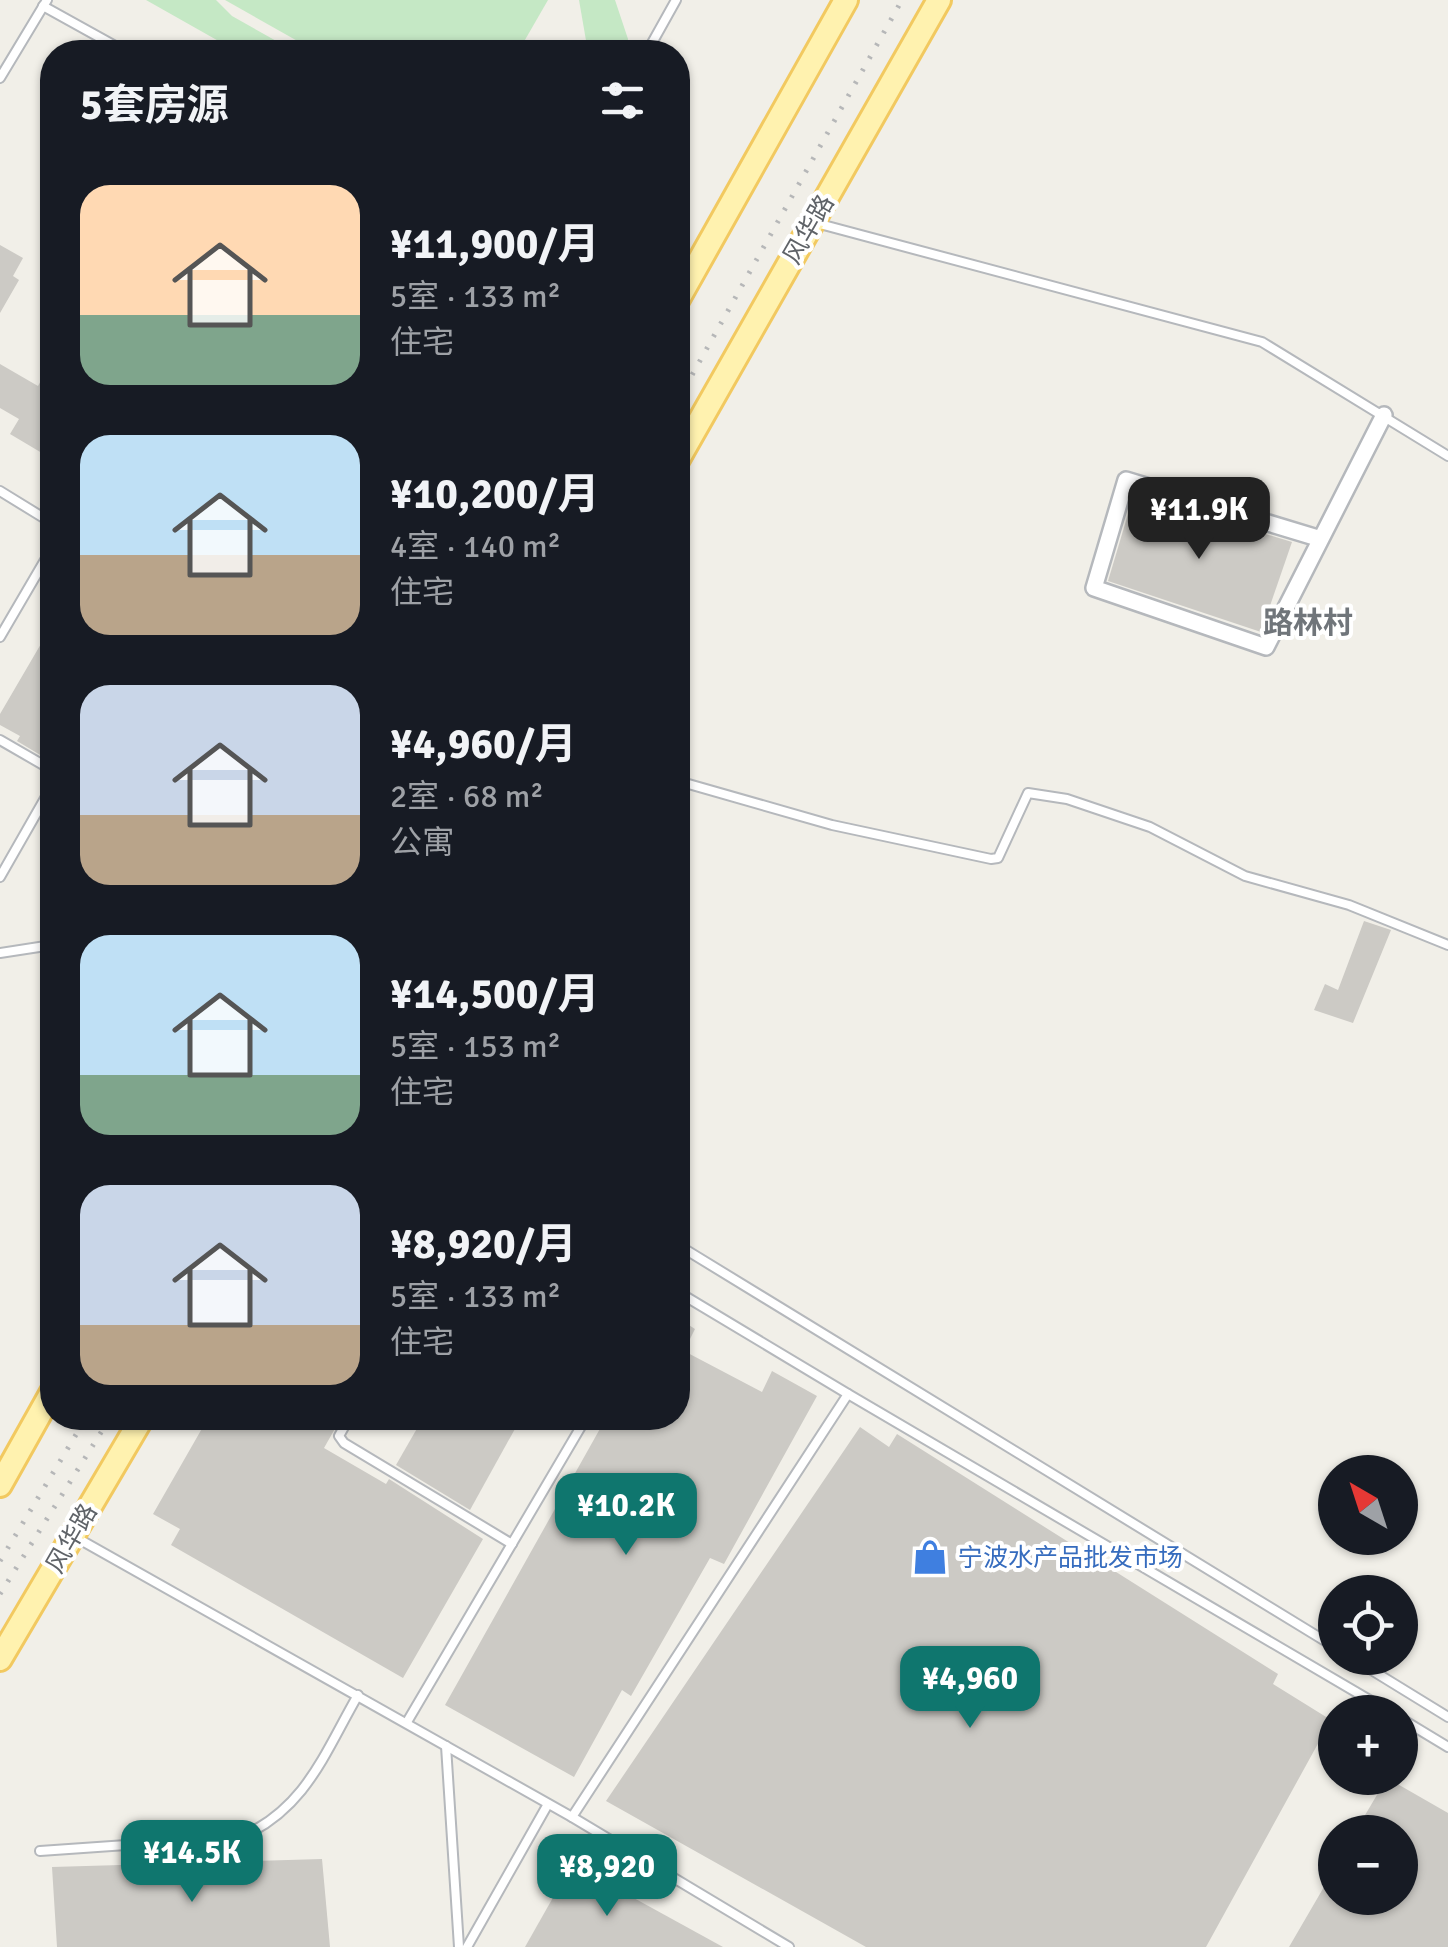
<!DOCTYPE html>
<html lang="zh">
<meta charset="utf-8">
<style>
body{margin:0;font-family:Signika,"Noto Sans SC",sans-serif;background:#20242c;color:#f1f3f6;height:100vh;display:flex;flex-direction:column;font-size:38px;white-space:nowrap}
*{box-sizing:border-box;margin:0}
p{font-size:32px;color:#9ea1a6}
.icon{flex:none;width:55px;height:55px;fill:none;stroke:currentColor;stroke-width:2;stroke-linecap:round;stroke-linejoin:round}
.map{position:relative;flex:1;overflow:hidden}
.side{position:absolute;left:40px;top:40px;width:650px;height:1390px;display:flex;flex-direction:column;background:#171b24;border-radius:40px;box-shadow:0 2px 8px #0004}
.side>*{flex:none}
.needle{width:65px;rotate:321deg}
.fabs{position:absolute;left:1318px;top:1455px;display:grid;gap:20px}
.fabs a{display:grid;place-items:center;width:100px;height:100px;border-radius:50%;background:#171b24;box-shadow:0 2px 8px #0004;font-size:50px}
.price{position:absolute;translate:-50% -85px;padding:0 22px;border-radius:20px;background:#0f766e;color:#fff;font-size:32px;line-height:65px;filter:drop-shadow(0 2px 5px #0008)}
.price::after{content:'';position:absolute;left:50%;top:60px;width:30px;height:22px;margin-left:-15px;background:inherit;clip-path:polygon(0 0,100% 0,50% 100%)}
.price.current{background:#222;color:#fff}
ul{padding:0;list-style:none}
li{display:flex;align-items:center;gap:30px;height:250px;padding:0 40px}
li span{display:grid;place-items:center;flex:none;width:280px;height:200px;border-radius:30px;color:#555}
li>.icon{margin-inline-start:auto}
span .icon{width:120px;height:120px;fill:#fffc;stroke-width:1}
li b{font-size:42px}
h2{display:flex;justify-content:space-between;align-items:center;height:120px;padding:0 40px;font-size:42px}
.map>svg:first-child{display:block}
.green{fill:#c5e8c5}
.building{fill:#cccac5}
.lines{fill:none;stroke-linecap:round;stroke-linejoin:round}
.lane-casing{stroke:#b5b8bc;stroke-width:12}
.street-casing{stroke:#b5b8bc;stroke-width:20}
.primary-casing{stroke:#f2c960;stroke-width:28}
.lane{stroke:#fff;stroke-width:8}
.street{stroke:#fff;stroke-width:15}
.primary{stroke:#fff2af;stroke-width:22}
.rail{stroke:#b6b7b8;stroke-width:5;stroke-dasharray:2.5 12;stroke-linecap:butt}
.labels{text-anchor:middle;stroke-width:8;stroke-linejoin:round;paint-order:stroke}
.street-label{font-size:25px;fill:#5f6368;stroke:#fff}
.shop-label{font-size:25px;fill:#366cbe;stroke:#fff;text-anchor:start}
.quarter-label{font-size:30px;font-weight:bold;fill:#70757a;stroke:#fff}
</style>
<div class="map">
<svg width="1448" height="1947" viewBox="0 0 1448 1947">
<rect width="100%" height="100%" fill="#f1efe8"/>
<!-- green -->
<g class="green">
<polygon points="146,0 216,0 232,16 296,52 238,52"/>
<polygon points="225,0 548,0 518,52 317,52"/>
<polygon points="579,0 615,0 628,39 627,52 588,52"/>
</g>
<!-- building -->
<g class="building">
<polygon points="0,245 23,258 13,276 19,280 0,313"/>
<polygon points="52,361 52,459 10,434 19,419 0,408 0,364 38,386"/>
<polygon points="1134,494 1292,542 1261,632 1108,581"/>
<polygon points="52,625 52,762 17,741 20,736 0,725 0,714"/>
<polygon points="1364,921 1391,930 1353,1023 1314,1010 1325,984 1338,990"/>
<polygon points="678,1318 695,1329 684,1351 762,1392 772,1371 817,1396 724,1564 710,1558 631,1696 622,1690 574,1777 445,1705 606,1418 678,1418"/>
<polygon points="208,1418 341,1418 324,1448 386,1484 389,1479 483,1539 403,1678 171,1545 180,1529 153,1514"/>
<polygon points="423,1418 521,1418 470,1510 396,1465"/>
<polygon points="860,1427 889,1447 897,1434 1278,1674 1273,1684 1331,1720 1206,1947 866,1947 606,1801"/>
<polygon points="1387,1778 1448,1813 1448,1947 1289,1947 1335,1868 1335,1898 1400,1898 1400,1832 1355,1832"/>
<polygon points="322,1859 330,1947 57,1947 52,1867"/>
<polygon points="572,1864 723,1947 525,1947"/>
</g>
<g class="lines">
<defs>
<g id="lane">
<polyline points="43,6 126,52"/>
<polyline points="647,52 676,0"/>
<polyline points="0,78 47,0"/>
<polyline points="816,223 1262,342 1448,456"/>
<polyline points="0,491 52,523"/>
<polyline points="0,637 52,548"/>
<polyline points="0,740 52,770"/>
<polyline points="678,781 832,825 991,859 998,858 1028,793 1067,799 1150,827 1245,876 1349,905 1448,945"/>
<polyline points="0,877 52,786"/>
<polyline points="0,953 52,945"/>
<polyline points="678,1245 1335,1647"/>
<polyline points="848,1394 1390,1712"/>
<polyline points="349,1418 339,1436 344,1443 512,1544"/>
<polyline points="77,1538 572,1817 848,1394 678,1292"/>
<polyline points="1352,1658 1448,1717"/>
<polyline points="1400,1718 1448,1747"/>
<polyline points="407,1722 586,1418"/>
<polyline points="446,1746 459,1947"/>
<polyline points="572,1817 789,1947"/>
<path d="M 40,1851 L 241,1837 C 306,1808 324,1754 358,1695"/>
<polyline points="467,1947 548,1804"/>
</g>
<polyline id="street" points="1321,539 1126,480 1094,588 1266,647 1384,415"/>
<g id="primary">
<polyline points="678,299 846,0"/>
<polyline points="678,459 939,0"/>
<polyline points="0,1485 52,1392"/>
<polyline points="0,1659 142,1418"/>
</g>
</defs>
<!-- lane casing -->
<use href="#lane" class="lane-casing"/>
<!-- street casing -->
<use href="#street" class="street-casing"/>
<!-- primary casing -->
<use href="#primary" class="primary-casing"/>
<!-- lane -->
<use href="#lane" class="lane"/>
<!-- street -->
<use href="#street" class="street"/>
<!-- primary -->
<use href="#primary" class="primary"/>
<!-- rail -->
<g class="rail">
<polyline points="678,400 902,0"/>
<polyline points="0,1561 86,1418"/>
<polyline points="0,1594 110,1418"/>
</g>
</g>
<!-- icons -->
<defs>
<symbol id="shop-bare" viewBox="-9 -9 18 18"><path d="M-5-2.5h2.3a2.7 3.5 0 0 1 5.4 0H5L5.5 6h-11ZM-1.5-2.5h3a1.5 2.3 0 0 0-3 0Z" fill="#3f7fe0" stroke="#fff" stroke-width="2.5" paint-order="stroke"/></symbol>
</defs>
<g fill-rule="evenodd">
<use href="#shop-bare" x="905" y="1532" width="50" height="50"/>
</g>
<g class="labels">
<!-- street labels -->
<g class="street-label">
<text transform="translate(808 229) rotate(-60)" y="9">风华路</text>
<text transform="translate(71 1538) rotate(-60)" y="9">风华路</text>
</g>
<!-- shop labels -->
<g class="shop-label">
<text x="958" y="1566">宁波水产品批发市场</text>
</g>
<!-- quarter labels -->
<g class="quarter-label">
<text x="1308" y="633">路林村</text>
</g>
</g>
</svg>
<div class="fabs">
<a><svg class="needle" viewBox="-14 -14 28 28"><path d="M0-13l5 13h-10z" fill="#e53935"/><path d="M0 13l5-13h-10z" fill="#9ea1a6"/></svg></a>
<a><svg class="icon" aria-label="locate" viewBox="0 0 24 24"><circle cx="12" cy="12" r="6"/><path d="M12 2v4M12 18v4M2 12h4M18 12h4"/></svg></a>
<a>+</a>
<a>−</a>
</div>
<b class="price current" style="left:1199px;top:562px">¥11.9K</b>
<b class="price" style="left:626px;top:1558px">¥10.2K</b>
<b class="price" style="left:970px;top:1731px">¥4,960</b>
<b class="price" style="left:192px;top:1905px">¥14.5K</b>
<b class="price" style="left:607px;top:1919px">¥8,920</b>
<section class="side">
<h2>5套房源<svg class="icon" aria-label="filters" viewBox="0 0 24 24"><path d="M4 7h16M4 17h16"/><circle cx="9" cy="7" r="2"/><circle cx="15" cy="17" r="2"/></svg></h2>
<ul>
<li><span style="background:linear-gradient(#ffd9b3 65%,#7fa58c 0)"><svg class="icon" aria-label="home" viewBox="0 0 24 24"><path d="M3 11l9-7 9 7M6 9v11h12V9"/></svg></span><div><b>¥11,900/月</b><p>5室 · 133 m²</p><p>住宅</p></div></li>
<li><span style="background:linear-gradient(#bfe0f5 60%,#b9a48a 0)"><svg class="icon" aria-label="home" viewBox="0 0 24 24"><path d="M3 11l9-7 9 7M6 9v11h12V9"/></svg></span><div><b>¥10,200/月</b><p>4室 · 140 m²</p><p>住宅</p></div></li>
<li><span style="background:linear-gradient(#c9d6e8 65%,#b9a48a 0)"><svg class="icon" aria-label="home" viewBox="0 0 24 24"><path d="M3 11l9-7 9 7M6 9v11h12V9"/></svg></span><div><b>¥4,960/月</b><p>2室 · 68 m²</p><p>公寓</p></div></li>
<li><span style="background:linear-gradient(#bfe0f5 70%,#7fa58c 0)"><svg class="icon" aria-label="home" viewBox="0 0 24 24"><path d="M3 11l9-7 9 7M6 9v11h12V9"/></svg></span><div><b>¥14,500/月</b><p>5室 · 153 m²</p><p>住宅</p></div></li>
<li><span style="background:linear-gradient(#c9d6e8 70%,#b9a48a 0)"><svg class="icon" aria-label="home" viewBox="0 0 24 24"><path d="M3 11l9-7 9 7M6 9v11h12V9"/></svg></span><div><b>¥8,920/月</b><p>5室 · 133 m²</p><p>住宅</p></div></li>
</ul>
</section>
</div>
